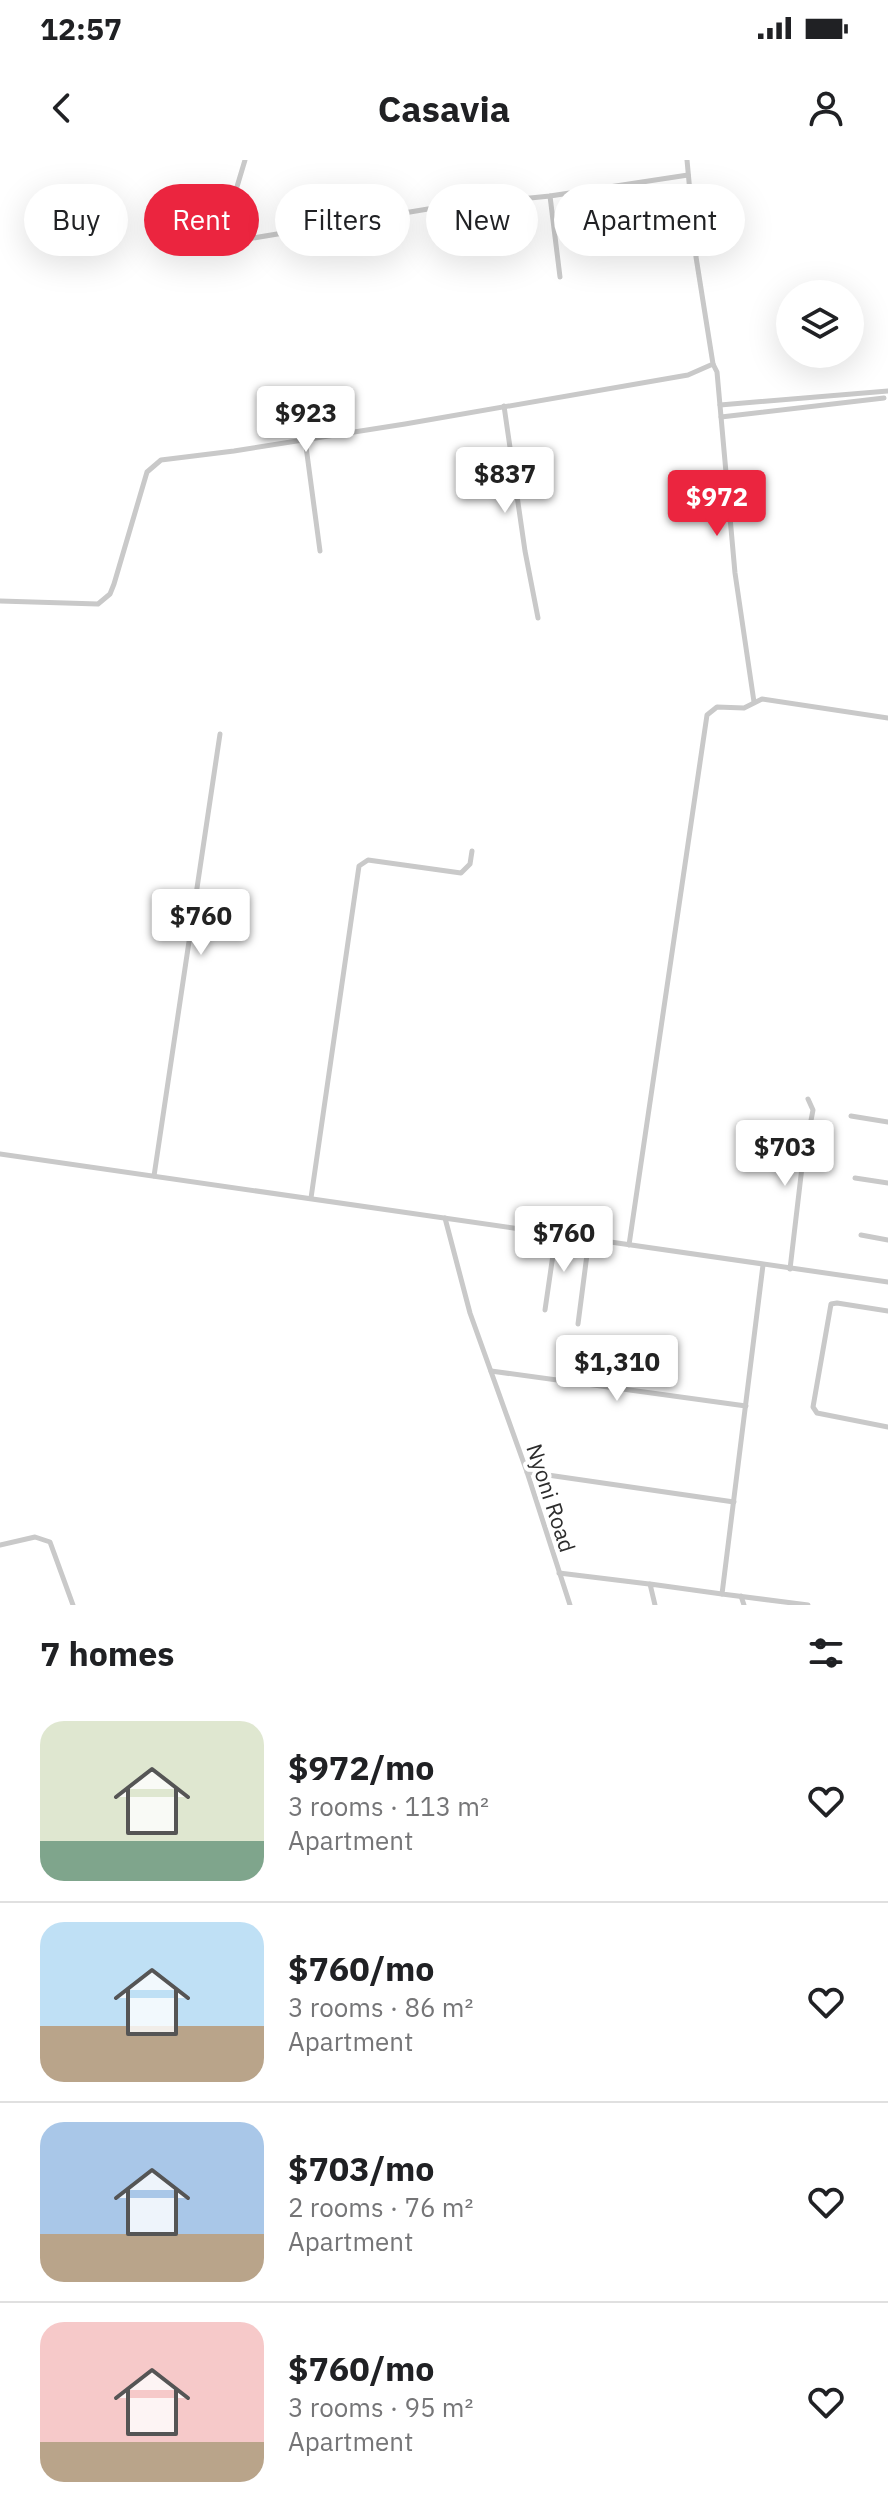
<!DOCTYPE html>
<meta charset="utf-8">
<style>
body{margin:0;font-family:"IBM Plex Sans",sans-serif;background:#f6f6f6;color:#202124;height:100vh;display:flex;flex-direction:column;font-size:30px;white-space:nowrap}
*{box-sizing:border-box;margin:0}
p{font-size:26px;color:#757577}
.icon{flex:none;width:44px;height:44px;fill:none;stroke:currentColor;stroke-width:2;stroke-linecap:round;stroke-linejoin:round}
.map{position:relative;height:1445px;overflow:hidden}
.panel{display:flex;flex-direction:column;background:#fff;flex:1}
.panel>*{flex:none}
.banner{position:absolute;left:24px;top:24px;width:840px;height:72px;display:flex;gap:16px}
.controls{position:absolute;left:776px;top:120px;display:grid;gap:16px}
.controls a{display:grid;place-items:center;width:88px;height:88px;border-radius:50%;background:#fff;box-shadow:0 8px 32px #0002;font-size:40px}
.price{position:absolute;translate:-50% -68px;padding:0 18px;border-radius:8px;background:#fff;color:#222;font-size:26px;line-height:52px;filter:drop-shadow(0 2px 4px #0008)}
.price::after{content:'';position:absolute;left:50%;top:48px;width:24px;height:18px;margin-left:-12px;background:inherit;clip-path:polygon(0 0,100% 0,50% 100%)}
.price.current{background:#eb253f;color:#fff}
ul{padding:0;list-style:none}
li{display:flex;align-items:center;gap:24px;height:200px;padding:0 40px}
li+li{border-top:2px solid #e0e0e0}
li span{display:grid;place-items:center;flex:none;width:224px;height:160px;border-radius:24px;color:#555}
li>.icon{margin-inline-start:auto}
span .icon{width:96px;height:96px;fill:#fffc;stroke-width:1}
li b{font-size:34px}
h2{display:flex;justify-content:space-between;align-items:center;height:96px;padding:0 40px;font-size:34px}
.tag{padding:0 28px;border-radius:36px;background:#fff;box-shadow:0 8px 32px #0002;font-size:28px;line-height:72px}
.tag.current{background:#eb253f;color:#fff}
.status{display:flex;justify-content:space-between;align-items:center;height:56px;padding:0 40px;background:#fff;direction:ltr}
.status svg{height:22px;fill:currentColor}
header{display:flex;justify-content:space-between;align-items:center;height:104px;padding:0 40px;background:#fff;font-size:36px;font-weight:700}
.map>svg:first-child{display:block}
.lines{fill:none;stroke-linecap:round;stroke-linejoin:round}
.minor{stroke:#c9c9c9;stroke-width:5}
.labels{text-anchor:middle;stroke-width:8;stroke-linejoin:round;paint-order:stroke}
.street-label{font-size:22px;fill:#2c2c2c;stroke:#fff}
</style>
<div class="status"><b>12:57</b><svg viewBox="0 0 49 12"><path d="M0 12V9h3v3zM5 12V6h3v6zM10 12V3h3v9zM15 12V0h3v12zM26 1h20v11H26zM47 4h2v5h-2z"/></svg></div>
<header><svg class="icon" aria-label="back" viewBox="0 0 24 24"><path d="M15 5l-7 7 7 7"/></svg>Casavia<svg class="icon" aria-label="person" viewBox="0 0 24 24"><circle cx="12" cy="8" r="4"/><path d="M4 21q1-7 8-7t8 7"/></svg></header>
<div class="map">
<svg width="888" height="1445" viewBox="0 0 888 1445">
<rect width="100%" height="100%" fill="#fff"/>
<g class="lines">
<!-- minor -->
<g class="minor">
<polyline points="245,0 230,50 230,68 232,74 241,80 434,48 550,36 688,15"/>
<polyline points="550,36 560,117"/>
<polyline points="713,204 717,212 735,413 754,542"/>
<polyline points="720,245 888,231"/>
<polyline points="504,246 525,391 538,458"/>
<polyline points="721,257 884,238"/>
<polyline points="305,279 320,391"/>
<polyline points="0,441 98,444 110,434 114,424 147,312 161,300 234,291 405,264 688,215 713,204 696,97 687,0"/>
<polyline points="851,956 888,962"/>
<polyline points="0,994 888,1122"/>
<polyline points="154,1016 220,574"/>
<polyline points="855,1018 888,1023"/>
<polyline points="311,1038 359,706 368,700 461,713 470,704 472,691"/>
<polyline points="445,1058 470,1153 527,1312 570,1445"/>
<polyline points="861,1075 888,1080"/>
<polyline points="629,1085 707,555 717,547 744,548 762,539 888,558"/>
<polyline points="763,1105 722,1434 808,1445"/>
<polyline points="790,1109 802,1007 813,950 808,939"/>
<polyline points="545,1150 556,1074"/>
<polyline points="888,1151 837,1143 831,1144 813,1247 817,1253 888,1267"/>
<polyline points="578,1164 589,1079"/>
<polyline points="491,1211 746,1246"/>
<polyline points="527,1312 734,1342"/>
<polyline points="0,1385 35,1377 50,1382 73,1445"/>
<polyline points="559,1413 649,1424"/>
<polyline points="741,1436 744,1445"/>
<polyline points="655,1445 650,1424 722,1434"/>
</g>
</g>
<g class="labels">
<!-- street labels -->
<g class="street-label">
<text transform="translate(551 1338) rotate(72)" y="8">Nyoni Road</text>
</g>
</g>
</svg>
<div class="controls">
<a><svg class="icon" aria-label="layers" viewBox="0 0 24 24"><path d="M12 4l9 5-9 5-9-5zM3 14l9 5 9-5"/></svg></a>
</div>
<b class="price" style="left:306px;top:294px">$923</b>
<b class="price" style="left:505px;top:355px">$837</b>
<b class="price current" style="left:717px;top:378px">$972</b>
<b class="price" style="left:201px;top:797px">$760</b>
<b class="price" style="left:785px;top:1028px">$703</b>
<b class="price" style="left:564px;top:1114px">$760</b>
<b class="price" style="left:617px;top:1243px">$1,310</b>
<div class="banner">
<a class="tag">Buy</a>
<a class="tag current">Rent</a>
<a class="tag">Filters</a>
<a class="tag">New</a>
<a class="tag">Apartment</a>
</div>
</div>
<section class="panel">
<h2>7 homes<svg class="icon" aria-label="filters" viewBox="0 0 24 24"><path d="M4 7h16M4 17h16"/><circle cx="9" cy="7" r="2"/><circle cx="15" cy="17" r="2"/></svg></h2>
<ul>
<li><span style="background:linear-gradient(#dfe7d0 75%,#7fa58c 0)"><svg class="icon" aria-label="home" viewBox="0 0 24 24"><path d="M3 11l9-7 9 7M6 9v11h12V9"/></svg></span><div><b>$972/mo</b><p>3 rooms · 113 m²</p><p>Apartment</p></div><svg class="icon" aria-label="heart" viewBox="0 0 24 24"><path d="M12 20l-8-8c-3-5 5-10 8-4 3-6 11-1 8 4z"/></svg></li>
<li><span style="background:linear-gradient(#bfe0f5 65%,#b9a48a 0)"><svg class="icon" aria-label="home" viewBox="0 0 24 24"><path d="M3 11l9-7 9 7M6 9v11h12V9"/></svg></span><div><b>$760/mo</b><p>3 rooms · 86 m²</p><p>Apartment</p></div><svg class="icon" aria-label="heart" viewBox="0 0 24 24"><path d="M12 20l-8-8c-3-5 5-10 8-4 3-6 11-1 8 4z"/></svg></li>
<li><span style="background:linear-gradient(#a9c7e8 70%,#b9a48a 0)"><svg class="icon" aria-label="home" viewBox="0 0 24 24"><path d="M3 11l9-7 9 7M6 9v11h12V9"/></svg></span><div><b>$703/mo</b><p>2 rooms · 76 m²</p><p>Apartment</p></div><svg class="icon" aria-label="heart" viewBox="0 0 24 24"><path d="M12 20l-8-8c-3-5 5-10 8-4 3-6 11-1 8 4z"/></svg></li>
<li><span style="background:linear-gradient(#f6c9c9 75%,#b9a48a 0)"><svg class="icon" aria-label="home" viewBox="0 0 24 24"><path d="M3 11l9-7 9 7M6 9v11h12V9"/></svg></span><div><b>$760/mo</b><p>3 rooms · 95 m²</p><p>Apartment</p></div><svg class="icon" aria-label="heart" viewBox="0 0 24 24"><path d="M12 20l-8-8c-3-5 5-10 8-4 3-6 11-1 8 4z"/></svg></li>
</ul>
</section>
